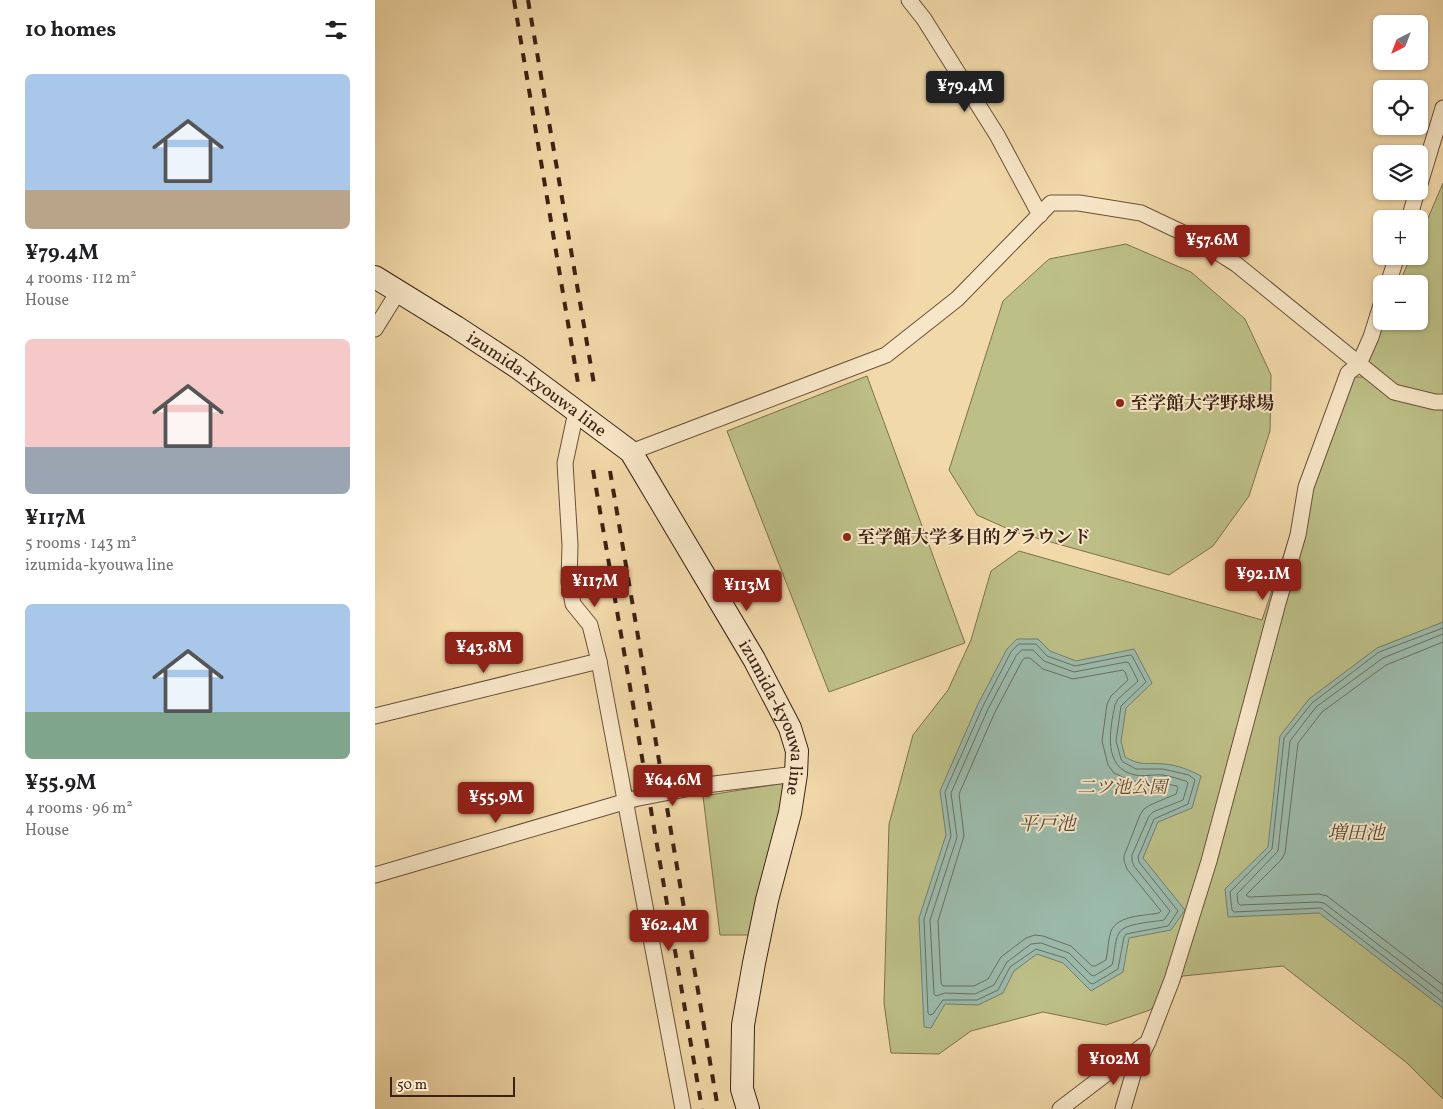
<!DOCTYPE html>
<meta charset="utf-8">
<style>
body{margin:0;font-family:Vollkorn,"Noto Serif JP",serif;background:#f2f2f2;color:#202124;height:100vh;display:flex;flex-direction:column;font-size:19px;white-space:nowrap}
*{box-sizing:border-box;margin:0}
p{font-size:16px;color:#757577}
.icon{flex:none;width:28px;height:28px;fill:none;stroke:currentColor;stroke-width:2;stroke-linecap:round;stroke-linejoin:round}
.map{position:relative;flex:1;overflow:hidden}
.panel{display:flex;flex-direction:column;background:#fff;width:375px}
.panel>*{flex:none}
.needle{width:32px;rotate:222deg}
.tools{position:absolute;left:998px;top:15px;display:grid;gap:10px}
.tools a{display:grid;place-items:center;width:55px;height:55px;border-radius:8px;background:#fff;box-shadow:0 1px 4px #0004;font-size:25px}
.scale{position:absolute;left:15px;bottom:12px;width:125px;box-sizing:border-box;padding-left:5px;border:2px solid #3c2214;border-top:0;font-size:14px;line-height:18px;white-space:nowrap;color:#3c2214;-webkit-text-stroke:4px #f7e6c7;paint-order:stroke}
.price{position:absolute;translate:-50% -42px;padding:0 11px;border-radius:5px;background:#8f2418;color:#fff;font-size:16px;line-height:32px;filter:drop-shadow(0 1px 2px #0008)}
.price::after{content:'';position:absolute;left:50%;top:30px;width:15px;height:11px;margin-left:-8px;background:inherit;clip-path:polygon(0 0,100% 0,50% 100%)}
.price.active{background:#222;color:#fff}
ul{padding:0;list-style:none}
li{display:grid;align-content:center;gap:10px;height:265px;padding:0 25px}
li span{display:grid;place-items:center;height:155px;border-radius:8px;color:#555}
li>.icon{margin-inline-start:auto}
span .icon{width:90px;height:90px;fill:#fffc;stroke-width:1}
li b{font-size:21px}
h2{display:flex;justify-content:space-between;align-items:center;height:60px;padding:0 25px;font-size:21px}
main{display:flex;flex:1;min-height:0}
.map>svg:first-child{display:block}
.green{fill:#bcbf86;stroke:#7c704d}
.water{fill:#9bbaab;stroke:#757d6f}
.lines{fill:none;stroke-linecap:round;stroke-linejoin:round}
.shore{stroke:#6c6e60;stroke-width:1}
.street-casing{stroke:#6a5039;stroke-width:17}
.secondary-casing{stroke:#3c2214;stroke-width:24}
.street{stroke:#f7e6c7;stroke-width:15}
.secondary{stroke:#f7e6c7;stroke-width:22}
.rail{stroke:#3c2214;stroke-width:4;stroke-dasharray:9 9;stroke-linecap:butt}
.street-bridge-casing{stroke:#6a5039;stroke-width:17;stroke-linecap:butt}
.street-bridge{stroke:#f7e6c7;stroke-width:15}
.poi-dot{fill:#8f2418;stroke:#f7e6c7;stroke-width:2}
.labels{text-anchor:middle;stroke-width:4;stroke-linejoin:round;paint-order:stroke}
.street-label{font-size:18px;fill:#3c2214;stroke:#f7e6c7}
.poi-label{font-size:18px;font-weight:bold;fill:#3c2214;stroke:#f7e6c7;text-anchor:start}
.park-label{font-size:18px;font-style:italic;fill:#5c4930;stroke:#f7e6c7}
.water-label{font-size:19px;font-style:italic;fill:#54483a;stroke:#f7e6c7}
</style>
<main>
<section class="panel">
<h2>10 homes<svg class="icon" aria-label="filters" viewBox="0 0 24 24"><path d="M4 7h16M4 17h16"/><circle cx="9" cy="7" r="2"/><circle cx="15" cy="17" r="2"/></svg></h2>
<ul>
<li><span style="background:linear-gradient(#a9c7e8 75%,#b9a48a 0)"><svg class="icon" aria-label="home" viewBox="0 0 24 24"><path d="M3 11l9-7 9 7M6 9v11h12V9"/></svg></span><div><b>¥79.4M</b><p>4 rooms · 112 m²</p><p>House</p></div></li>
<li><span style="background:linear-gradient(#f6c9c9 70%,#9aa5b1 0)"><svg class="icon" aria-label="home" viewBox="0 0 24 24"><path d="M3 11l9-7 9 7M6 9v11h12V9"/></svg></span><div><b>¥117M</b><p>5 rooms · 143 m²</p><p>izumida-kyouwa line</p></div></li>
<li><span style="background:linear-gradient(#a9c7e8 70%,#7fa58c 0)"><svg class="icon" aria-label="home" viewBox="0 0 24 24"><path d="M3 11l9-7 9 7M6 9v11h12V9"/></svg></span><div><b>¥55.9M</b><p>4 rooms · 96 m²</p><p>House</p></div></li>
</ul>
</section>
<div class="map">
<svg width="1068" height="1109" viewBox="0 0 1068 1109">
<rect width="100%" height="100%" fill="#f2d9a9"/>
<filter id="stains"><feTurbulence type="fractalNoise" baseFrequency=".004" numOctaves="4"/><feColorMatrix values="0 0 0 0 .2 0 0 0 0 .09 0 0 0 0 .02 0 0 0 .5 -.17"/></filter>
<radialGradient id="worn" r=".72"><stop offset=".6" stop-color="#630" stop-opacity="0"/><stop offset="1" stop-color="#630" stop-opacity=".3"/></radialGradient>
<!-- green -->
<g class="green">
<polygon points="1068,183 1068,1099 1032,1063 908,966 808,976 775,1010 731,1025 668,1012 596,1031 564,1054 516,1053 509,1003 514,824 538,735 573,690 596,640 616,571 644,551 887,620 968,377 989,377 995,350 1008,321 1044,321 1044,284 1024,284 1036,256 1044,256 1044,239"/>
<polygon points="751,244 816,272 870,319 896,375 895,431 874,496 838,546 794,575 640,532 602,515 574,470 628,301 674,259"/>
<polygon points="492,376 590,643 454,692 352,431"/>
<polygon points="416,782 381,935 345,935 328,796"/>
</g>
<!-- water -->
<g class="water">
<polygon points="1068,622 1068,1008 944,913 853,917 850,889 893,847 905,736 934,699 1002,648"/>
<path d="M 642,639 L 663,639 L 675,651 L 701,661 L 759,649 L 777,683 L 751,708 L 746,741 L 750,757 C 768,767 771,762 789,764 C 802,765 815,770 826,776 L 817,808 L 783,822 L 768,858 L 810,910 L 796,930 L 754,938 L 748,972 L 716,991 L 688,963 L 662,954 L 639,971 L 628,993 L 603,1005 L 570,1004 L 556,1028 L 549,1027 L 544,918 L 571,835 L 565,791 L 603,704 L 632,649 Z"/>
</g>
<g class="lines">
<!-- shore -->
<g class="shore">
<polyline points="1068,628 1004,652 937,703 909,738 897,849 855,892 857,910 859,912 946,908 1068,1002"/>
<polyline points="1068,634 1008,658 941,707 915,741 903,851 862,894 863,903 865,905 943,902 949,903 1068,994"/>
<polyline points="1068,642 1011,665 947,712 923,743 910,853 906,860 871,895 874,897 944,894 952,896 1068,985"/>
<polygon points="644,644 661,644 672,656 700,666 755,655 757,656 771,682 746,706 741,741 746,759 748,762 761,769 788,769 814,775 820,780 813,804 779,819 763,857 764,862 803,911 793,926 751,934 749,937 743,969 718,984 715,983 690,958 661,949 635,967 623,990 602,1000 568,1000 558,1014 555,1015 553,1013 549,919 576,836 570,792 608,706 636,652"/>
<path d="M 647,650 L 658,650 L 669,661 L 699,672 L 751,662 L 754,663 L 763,681 L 743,699 L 740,705 C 735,729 727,768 760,775 C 769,777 779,774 788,775 C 796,776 803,779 811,781 L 813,783 L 808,800 L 778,812 L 774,816 L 757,855 L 757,861 L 759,866 L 795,911 L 789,920 C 779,922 749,923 744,933 C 739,942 740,955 737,965 L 719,976 L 716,975 L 694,953 L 666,943 L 656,944 L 632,962 L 619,985 L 600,994 L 570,993 L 561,996 L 559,994 L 555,920 L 582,837 L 576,793 L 613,709 L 641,656 Z"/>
<path d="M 650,658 L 655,658 L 668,669 L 698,679 L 748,670 L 750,672 L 753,680 L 736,696 L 732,704 L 727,741 L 733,765 L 739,773 L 756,781 L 786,783 L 802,786 L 803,788 L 801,794 L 775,805 L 769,809 L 765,815 L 749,856 L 749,861 L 752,869 L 786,911 L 784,913 C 769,916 743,915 736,931 C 733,940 733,951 731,960 L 720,966 L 717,966 L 696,946 L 668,936 L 660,935 L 651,938 L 626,957 L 613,979 L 599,986 L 568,986 L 566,983 L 563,921 L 589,836 L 584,794 L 620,712 L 647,661 Z"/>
</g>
<defs>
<g id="street">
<polyline points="534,0 549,19 622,135 665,215"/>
<polyline points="1044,187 1068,108"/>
<polyline points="1034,219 1042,191"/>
<polyline points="1013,284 1022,256"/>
<polyline points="0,329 23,292"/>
<polyline points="201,412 190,463 195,545 194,582 198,604 215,625 224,661 308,1109"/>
<polyline points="256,452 511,355 582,299 676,203 704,203 766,213 823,240 861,264 1019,392 1060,402 1068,402"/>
<polyline points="0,716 224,661"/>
<polyline points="331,785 421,774"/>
<polyline points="0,875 259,799"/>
<polyline points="685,1109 769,1045"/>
<polyline points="748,1109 760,1068 773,1042 797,980 834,861 903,603 923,535 931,487 973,373 984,364 996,337 1006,305"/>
</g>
<g id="secondary">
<path id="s1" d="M 0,277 L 81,327 L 142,367 L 256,452 L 379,659 L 415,728 L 422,751 L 421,774 L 415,813 L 392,900 L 379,963 L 368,1025 L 367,1089 L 373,1109"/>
</g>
</defs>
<!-- street casing -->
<use href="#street" class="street-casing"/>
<!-- secondary casing -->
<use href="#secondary" class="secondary-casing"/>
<!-- street -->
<use href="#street" class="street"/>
<!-- secondary -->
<use href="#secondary" class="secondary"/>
<!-- rail -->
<g class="rail">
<polyline points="139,0 203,383"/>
<polyline points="153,0 219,384"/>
<polyline points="218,470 327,1109"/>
<polyline points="235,471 343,1109"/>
</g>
<defs>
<polyline id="street-bridge" points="259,799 331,785"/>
</defs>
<!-- street-bridge casing -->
<use href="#street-bridge" class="street-bridge-casing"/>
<!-- street-bridge -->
<use href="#street-bridge" class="street-bridge"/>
</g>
<!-- markers -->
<g class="poi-dot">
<circle cx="745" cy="403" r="5"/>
<circle cx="472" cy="537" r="5"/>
</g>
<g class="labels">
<!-- street labels -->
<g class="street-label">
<text dy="6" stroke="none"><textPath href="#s1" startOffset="194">izumida-kyouwa line</textPath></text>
<text dy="6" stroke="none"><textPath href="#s1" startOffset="614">izumida-kyouwa line</textPath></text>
</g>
<!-- poi labels -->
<g class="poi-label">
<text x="755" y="409">至学館大学野球場</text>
<text x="482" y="543">至学館大学多目的グラウンド</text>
</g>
<!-- park labels -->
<g class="park-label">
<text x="747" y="793">二ツ池公園</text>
</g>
<!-- water labels -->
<g class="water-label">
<text x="672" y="830">平戸池</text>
<text x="981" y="839">増田池</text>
</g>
</g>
<rect width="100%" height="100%" filter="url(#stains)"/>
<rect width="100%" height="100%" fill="url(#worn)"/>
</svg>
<div class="tools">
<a><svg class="needle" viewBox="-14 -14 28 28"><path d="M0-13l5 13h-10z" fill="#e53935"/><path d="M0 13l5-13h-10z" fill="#757577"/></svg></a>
<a><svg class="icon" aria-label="locate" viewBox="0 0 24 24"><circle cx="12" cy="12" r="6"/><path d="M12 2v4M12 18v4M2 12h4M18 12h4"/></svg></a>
<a><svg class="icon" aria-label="layers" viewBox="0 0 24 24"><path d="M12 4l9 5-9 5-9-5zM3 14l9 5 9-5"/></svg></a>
<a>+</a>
<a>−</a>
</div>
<div class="scale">50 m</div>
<b class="price active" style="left:590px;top:113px">¥79.4M</b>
<b class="price" style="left:837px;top:267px">¥57.6M</b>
<b class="price" style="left:888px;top:601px">¥92.1M</b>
<b class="price" style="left:220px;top:608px">¥117M</b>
<b class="price" style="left:372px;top:612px">¥113M</b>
<b class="price" style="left:109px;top:674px">¥43.8M</b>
<b class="price" style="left:298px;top:807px">¥64.6M</b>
<b class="price" style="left:121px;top:824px">¥55.9M</b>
<b class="price" style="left:294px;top:952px">¥62.4M</b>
<b class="price" style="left:739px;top:1086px">¥102M</b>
</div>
</main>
